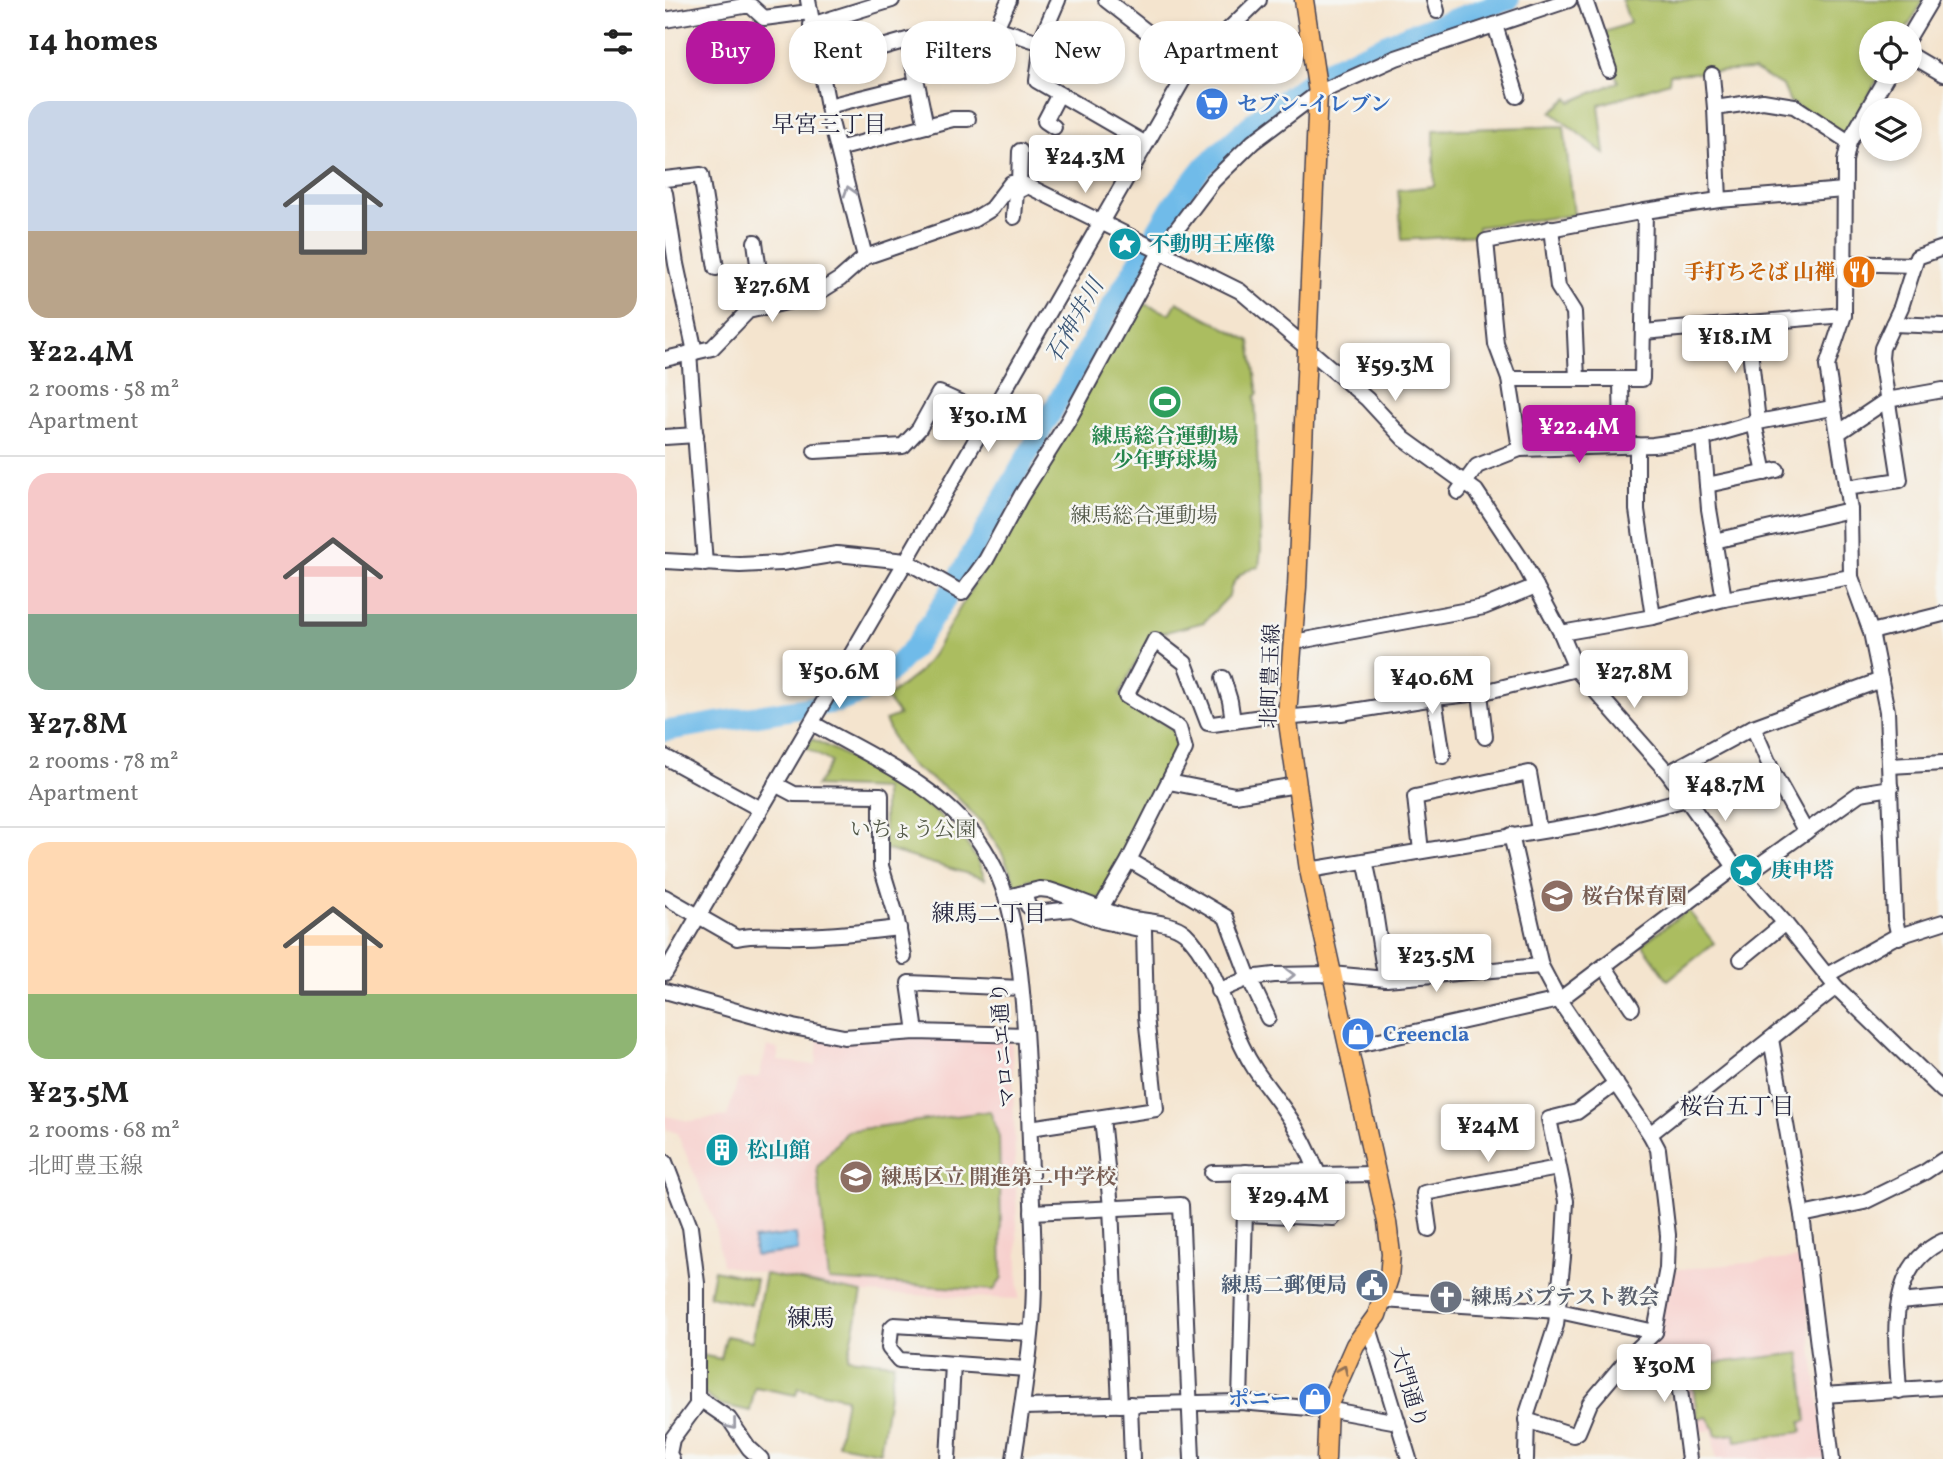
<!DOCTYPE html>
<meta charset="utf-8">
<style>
body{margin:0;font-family:Vollkorn,"Noto Serif JP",serif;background:#f2f2f2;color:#222;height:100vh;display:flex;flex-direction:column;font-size:26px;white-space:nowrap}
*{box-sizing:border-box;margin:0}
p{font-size:23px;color:#767676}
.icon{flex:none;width:38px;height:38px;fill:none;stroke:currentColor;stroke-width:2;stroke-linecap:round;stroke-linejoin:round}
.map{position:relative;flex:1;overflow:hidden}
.side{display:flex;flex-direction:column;background:#fff;width:665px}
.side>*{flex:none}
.guide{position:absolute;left:21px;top:21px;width:665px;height:63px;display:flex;gap:14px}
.buttons{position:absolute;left:1194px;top:21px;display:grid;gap:14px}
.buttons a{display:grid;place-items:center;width:63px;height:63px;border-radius:50%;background:#fff;box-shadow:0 4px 10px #0003;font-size:35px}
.price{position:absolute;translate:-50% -60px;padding:0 16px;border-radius:7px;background:#fff;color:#222;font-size:23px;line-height:46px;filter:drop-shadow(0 2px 4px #0008)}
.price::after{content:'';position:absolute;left:50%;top:42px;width:21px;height:16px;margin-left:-10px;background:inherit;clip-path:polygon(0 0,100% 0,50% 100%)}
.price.current{background:#b5179e;color:#fff}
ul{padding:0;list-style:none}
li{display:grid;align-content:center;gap:14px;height:371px;padding:0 28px}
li+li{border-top:2px solid #e0e0e0}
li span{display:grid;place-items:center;height:217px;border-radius:21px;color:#555}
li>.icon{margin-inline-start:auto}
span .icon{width:126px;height:126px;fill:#fffc;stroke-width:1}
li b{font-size:30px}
h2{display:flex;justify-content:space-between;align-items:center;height:84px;padding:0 28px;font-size:30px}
.chip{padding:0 24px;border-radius:28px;background:#fff;box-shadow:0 4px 10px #0003;font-size:24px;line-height:63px}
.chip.current{background:#b5179e;color:#fff}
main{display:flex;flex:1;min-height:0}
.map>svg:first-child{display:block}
.built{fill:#f7d0cd}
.green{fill:#abbd60;stroke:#66704e;stroke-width:2}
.water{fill:#6fbbe9;stroke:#486e92;stroke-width:2}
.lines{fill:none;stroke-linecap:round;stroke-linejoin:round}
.river{stroke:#6fbbe9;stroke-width:21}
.minor-casing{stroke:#423f51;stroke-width:18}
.major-casing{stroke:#423f51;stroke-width:21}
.minor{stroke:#fff;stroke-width:14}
.major{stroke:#fdbc6f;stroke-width:18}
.oneway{stroke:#9c9ca7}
.oneway2{stroke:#906f55}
.labels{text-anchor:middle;stroke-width:5;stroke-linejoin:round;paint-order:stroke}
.shop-label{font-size:21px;font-weight:bold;fill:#366cbe;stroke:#f6f6f2;text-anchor:start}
.culture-label{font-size:21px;font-weight:bold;fill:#0d838f;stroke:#f6f6f2;text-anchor:start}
.food-label{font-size:21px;font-weight:bold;fill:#c56008;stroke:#f6f6f2;text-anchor:end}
.leisure-label{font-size:21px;font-weight:bold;fill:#27864d;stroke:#f6f6f2}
.park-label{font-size:21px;fill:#525848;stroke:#f6f6f2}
.street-label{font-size:21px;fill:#22223b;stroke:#f6f6f2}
.education-label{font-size:21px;font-weight:bold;fill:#785e54;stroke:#f6f6f2;text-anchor:start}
.service-label{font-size:21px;font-weight:bold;fill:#4e5e75;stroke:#f6f6f2;text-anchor:end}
.worship-label{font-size:21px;font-weight:bold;fill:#5b616d;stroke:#f6f6f2;text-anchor:start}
.neighbourhood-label{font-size:23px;fill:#22223b;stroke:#f6f6f2}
.water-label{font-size:23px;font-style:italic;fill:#3d5878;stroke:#f6f6f2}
.quarter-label{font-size:24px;fill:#22223b;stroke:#f6f6f2}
</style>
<main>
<section class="side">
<h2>14 homes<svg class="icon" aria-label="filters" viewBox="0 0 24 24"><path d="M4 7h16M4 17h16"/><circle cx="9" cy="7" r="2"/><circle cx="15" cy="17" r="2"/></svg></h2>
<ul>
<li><span style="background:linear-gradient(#c9d6e8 60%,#b9a48a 0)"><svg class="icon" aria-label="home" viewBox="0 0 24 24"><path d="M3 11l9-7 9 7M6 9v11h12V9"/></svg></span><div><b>¥22.4M</b><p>2 rooms · 58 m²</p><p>Apartment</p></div></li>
<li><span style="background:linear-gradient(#f6c9c9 65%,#7fa58c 0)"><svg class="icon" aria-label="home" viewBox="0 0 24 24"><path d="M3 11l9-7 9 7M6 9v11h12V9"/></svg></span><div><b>¥27.8M</b><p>2 rooms · 78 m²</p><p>Apartment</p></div></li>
<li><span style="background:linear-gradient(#ffd9b3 70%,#8fb573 0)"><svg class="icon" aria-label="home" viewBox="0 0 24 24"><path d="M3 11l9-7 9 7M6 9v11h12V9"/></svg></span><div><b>¥23.5M</b><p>2 rooms · 68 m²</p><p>北町豊玉線</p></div></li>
</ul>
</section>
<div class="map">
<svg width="1278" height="1459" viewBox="0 0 1278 1459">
<rect width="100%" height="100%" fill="#f6f6f2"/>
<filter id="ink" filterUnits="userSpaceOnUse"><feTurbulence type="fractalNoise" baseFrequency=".0143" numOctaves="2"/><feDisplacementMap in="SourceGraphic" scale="14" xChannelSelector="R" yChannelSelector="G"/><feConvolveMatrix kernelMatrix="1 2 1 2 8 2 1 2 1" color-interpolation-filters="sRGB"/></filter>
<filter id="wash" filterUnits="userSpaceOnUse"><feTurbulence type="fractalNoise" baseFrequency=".00686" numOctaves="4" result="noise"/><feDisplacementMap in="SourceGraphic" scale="28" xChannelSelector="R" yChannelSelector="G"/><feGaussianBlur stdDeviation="1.57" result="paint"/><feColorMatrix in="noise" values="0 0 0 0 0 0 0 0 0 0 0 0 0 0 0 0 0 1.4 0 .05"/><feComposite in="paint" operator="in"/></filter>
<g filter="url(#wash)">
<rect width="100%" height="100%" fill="#f4e4ce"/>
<!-- built -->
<g class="built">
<polygon points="245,1035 343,1039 347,1044 354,1299 197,1293 57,1265 49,1220 12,1133 1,1129 0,1116 24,1121 62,1116 73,1080 94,1077 102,1046 113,1049 113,1061 151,1065 153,1037"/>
<polygon points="1136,1258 1161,1459 1051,1459 1047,1430 1025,1433 1016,1370 975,1356 1005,1270"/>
</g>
<!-- green -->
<g class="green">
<polygon points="957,0 1259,0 1239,33 1206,33 1206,72 1217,72 1182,131 1178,133 1125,102 1118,86 1089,70 1005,74 1004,82 934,105 940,154 886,112 903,98 906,102 953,82 937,33 965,23"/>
<polygon points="899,126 909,215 813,227 813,235 737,240 733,190 769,186 769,130"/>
<path d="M 474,302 L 505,314 L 512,302 L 585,341 L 593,394 L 590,397 L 596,549 L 594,567 C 578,569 566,580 564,596 L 539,622 L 501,632 L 487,632 L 455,694 L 508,730 L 513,752 L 434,899 L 382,880 L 364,879 L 352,887 L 337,853 L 316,822 L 290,795 L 244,764 L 230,743 L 220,720 L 234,715 L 221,698 L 252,674 L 268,654 Z"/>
<path d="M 147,739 C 166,747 183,757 200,767 C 247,794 302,824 320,879 L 219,849 L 219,789 L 151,786 L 166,762 L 141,748 Z"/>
<polygon points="1023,910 1049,943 1003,980 977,944"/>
<polygon points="325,1111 334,1137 337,1278 329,1290 164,1280 152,1167 182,1131"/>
<polygon points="49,1270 91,1279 86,1305 44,1296"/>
<polygon points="100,1274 197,1293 183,1358 229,1363 215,1452 173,1444 181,1398 133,1388 131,1395 90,1387 85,1411 53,1404 38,1393 36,1355 56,1359 61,1336 87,1341"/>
<polygon points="1135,1353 1142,1421 1136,1422 1137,1432 1071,1441 1070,1434 1051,1436 1049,1428 1042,1417 1032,1418 1026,1366"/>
</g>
<!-- water -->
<polygon class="water" points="131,1234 133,1251 90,1256 88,1239"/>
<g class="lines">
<!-- river -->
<polyline class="river" points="0,731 174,702 195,694 225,672 250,646 285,592 448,304 506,207 537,168 595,116 662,70 742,35 844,0"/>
</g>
</g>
<g filter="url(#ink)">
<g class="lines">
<defs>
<g id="minor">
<polyline points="143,0 166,122 200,257"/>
<polyline points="344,0 331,28 377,43"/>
<polyline points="393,0 378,35 372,81 481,144"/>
<polyline points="441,0 526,66"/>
<polyline points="769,0 772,11"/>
<polyline points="920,0 944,70"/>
<polyline points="0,20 79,6 86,6 99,18 144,12"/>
<polyline points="146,25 227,0"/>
<polyline points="830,25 852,96"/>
<polyline points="1244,37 1266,0"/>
<polyline points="1244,54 1278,74"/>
<polyline points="154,65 274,31"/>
<polyline points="1224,72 1184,142 1180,161 1179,315 1162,366 1185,510 1186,577 1206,632 1222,711 1230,919 1234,937"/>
<polyline points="1047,75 1050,108"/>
<polyline points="163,106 252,84"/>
<polyline points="261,126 288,119 303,119"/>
<polyline points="389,127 380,121 394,94"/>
<polyline points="173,149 261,126 243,40"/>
<polyline points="0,179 36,175 51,268"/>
<polyline points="354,183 355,151"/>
<polyline points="0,193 11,264 30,352"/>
<polyline points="1054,200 1050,108 1098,101 1129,106 1184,142"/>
<polyline points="349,217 351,192 363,186"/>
<polyline points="886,228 893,287 909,312 912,379"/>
<polyline points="90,242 99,308"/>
<polyline points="1179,263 1249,265"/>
<polyline points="1082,323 1093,422"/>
<polyline points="1228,324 1278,326"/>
<polyline points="978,332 1179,315"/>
<polyline points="24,353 40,564"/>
<polyline points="0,359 47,348 83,311 148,296 175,279 200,257 308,220 326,209 346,183 354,183 363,186 575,291 702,399 739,439 811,491 858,562 896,633 911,669 1003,773 1070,867 1120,923 1171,987 1278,1091"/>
<polyline points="844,379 977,379 980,211"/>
<polyline points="956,379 957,445"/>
<polyline points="1089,423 1100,473"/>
<polyline points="1173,433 1222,400 1278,390"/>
<polyline points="0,437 31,435"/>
<polyline points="1038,438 1044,509 1059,599"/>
<polyline points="972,445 972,510 988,617"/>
<polyline points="855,449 844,379 831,344 821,241 980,211 1054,200 1179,190"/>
<polyline points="150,451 238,446 254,429 274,393 325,416"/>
<polyline points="1042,485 1112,470"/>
<polyline points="1181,488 1235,480 1216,358 1217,348 1236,307 1252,257 1278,248"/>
<polyline points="793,492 812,466 855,449 988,445 1038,438 1093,422 1167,408"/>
<polyline points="1049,541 1185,510"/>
<polyline points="0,561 75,565 117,563 172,554 241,561 297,593 321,560 356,496 403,421 496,250 548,181 588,142 653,93 731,58 904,0"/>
<polyline points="1206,632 1278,614"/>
<polyline points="896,633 988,617 1059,599 1186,577"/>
<polyline points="629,642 819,607 871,586"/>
<polyline points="558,678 565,701 568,721"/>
<polyline points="815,693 820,737"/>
<polyline points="769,698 778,756"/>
<path d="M 147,723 C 206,757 273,784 314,841 C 348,889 353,947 358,1003 C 363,1060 364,1116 366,1173 C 367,1219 371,1266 368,1311 C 365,1361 356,1410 349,1459"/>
<polyline points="1088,727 1108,773 1141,832"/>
<polyline points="0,757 95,809"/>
<polyline points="1225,766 1278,763"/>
<polyline points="1003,773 1088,727 1216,680"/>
<polyline points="504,782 570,795 632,785"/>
<polyline points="110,784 129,794 216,795 216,866 231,915 239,957"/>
<polyline points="846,835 876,966 894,1000 985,1134 993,1149 1003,1235 1002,1268 990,1332 964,1357 925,1403 913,1432 908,1435 861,1420"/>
<polyline points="756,851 750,797 864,773 874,830"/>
<polyline points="464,860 561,917 584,978 603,1018"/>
<path d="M 700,861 C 710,900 713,940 721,979"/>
<polyline points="644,870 932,822 1022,799"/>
<polyline points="1079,876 1195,793 1226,788"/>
<polyline points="359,893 363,906 370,913 407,909 437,921 479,930 481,1016 491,1109 365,1128"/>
<path d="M 0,897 L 72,938 C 94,933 114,937 137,936 C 169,935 201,932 234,928"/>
<path d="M 342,897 L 375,889 L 384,890 C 411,898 437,911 464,918 C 481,922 506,921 520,933 C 549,960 560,1011 577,1046 C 589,1072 602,1085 618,1108 C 641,1140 657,1180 668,1218 L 580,1214"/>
<polyline points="436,908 464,860 520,749 514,728 461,696 490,640 520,663 543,723 548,724 618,714 629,717 676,713 769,698 815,693 911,669"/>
<polyline points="1076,959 1120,923"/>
<polyline points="939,966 967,1008"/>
<polyline points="0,973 241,561 526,66 594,0"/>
<polyline points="1162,975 1228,938 1278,922"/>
<polyline points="0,991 128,1027 179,1037 251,1032 360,1035"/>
<polyline points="553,991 584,978 609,975 666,974 721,979 876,966"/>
<polyline points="251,1032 244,983 356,988"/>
<polyline points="1106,1039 1137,1215 1167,1459"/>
<polyline points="683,1047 894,1000 1070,867"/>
<polyline points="437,1118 446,1207 455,1405"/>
<polyline points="985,1134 1171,987"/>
<polyline points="0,1162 25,1227 32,1283 32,1405 7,1439 4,1454 7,1459"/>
<polyline points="547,1173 652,1171"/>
<polyline points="654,1175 710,1174"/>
<polyline points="367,1212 516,1205 527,1459"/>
<polyline points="1137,1215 1199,1202 1260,1172 1278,1160"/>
<polyline points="764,1229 759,1193 893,1168"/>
<polyline points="717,1300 894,1311 990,1332"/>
<polyline points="1234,1302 1278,1298"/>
<polyline points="701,1329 706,1334 744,1459"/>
<polyline points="964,1357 1013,1375 1024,1459"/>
<polyline points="362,1369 234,1360 224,1348 226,1328 229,1325 366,1333"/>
<path d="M 1234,1391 C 1231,1339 1220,1267 1278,1241"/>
<polyline points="1159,1395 1278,1387"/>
<polyline points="32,1397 64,1419 84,1448 96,1459"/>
<polyline points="575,1402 581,1172"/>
<polyline points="465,1404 467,1459"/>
<polyline points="357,1407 575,1402 667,1410 733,1422"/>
<polyline points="283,1459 288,1364"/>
<polyline points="861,1459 862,1414 891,1325 898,1257 901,1201 884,1119 912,1112 951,1083"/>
</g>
<polyline id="major" points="639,0 653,93 632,587 622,715 644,870 722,1222 726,1254 724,1278 712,1315 690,1345 663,1406 661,1459"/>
</defs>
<!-- minor casing -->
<use href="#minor" class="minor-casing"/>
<!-- major casing -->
<use href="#major" class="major-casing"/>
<!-- minor -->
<use href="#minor" class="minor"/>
<!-- major -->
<use href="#major" class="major"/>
</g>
<!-- one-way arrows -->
<defs><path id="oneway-chevron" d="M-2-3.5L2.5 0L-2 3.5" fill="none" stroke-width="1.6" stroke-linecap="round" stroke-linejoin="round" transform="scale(1.75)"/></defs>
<g class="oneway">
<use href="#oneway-chevron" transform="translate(184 191) rotate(-107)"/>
<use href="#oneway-chevron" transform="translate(625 975) rotate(-1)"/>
<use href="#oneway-chevron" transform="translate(67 1425) rotate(51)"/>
</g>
<use class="oneway2" href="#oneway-chevron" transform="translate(678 1370) rotate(-66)"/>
</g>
<!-- icons -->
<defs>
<symbol id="supermarket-disc" viewBox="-11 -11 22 22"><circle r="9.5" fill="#3f7fe0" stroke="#f6f6f2"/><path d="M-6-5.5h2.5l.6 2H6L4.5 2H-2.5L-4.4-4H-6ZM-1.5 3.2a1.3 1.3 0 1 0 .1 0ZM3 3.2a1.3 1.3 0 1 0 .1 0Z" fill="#fff"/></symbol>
<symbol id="sight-disc" viewBox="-11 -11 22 22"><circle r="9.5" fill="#0f9aa8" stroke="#f6f6f2"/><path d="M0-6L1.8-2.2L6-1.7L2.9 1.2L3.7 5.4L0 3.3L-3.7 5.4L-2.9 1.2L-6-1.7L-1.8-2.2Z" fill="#fff"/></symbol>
<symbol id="restaurant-disc" viewBox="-11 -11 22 22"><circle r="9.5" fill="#e8710a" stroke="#f6f6f2"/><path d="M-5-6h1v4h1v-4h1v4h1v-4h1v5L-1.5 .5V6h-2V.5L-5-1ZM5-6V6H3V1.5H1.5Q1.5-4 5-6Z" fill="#fff"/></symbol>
<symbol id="stadium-disc" viewBox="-11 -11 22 22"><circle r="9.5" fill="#2e9e5b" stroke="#f6f6f2"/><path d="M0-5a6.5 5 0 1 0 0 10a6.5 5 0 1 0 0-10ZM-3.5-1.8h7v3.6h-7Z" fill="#fff"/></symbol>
<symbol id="school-disc" viewBox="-11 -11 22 22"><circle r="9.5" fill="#8d6e63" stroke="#f6f6f2"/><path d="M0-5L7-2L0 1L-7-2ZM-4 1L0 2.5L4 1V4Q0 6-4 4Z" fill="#fff"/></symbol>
<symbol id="shop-disc" viewBox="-11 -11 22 22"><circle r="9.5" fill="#3f7fe0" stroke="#f6f6f2"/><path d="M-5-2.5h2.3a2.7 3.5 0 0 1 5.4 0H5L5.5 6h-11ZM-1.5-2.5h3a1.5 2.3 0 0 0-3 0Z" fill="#fff"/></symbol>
<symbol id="building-disc" viewBox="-11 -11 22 22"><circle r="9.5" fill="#0f9aa8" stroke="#f6f6f2"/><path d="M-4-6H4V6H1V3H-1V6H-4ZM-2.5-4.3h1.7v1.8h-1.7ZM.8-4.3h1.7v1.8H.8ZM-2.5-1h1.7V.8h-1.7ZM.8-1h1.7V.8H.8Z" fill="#fff"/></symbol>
<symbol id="civic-disc" viewBox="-11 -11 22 22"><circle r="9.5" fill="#5c6f8a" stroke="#f6f6f2"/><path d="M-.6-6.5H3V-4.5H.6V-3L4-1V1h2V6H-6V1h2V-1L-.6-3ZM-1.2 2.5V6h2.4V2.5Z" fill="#fff"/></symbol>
<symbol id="church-disc" viewBox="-11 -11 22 22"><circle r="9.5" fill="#6b7280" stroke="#f6f6f2"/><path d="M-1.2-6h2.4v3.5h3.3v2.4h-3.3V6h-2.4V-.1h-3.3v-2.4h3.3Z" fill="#fff"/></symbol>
</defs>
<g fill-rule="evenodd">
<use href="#supermarket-disc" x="528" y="85" width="38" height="38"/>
<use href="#sight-disc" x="441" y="225" width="38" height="38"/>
<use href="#restaurant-disc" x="1175" y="253" width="38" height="38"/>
<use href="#stadium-disc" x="481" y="383" width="38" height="38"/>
<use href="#sight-disc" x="1062" y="851" width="38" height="38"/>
<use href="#school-disc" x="873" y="877" width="38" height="38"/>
<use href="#shop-disc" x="674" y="1015" width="38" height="38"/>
<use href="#building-disc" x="38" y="1131" width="38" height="38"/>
<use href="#school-disc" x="172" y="1158" width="38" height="38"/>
<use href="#civic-disc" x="688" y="1266" width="38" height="38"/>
<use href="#church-disc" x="762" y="1278" width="38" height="38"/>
<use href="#shop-disc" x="631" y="1380" width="38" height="38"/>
</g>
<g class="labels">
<!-- shop labels -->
<g class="shop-label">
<text x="572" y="111">セブン-イレブン</text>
<text x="718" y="1041">Creencla</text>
<text x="626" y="1406" text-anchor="end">ポニー</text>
</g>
<!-- culture labels -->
<g class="culture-label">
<text x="484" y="251">不動明王座像</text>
<text x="1106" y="877">庚申塔</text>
<text x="82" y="1157">松山館</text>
</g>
<!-- food labels -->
<g class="food-label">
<text x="1170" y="279">手打ちそば 山禅</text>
</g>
<!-- leisure labels -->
<g class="leisure-label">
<text x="500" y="443">練馬総合運動場<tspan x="500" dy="24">少年野球場</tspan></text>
</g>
<!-- park labels -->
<g class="park-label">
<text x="479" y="522">練馬総合運動場</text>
<text x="248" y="836">いちょう公園</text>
</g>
<!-- street labels -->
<g class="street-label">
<text transform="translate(605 676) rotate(-88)" y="7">北町豊玉線</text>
<text transform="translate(338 1045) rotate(-94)" y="7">マロニエ通り</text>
<text transform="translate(744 1387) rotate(73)" y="7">大門通り</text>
</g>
<!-- education labels -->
<g class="education-label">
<text x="917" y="903">桜台保育園</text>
<text x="216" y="1184">練馬区立 開進第二中学校</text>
</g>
<!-- service labels -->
<g class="service-label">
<text x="682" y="1292">練馬二郵便局</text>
</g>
<!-- worship labels -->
<g class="worship-label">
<text x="806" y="1304">練馬バプテスト教会</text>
</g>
<!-- neighbourhood labels -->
<g class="neighbourhood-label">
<text x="164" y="132">早宮三丁目</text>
<text x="324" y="921">練馬二丁目</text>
<text x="1072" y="1114">桜台五丁目</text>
</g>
<!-- water labels -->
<g class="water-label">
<text transform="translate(409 320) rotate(-60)" y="8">石神井川</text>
</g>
<!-- quarter labels -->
<g class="quarter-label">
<text x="146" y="1326">練馬</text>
</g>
</g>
</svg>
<div class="buttons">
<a><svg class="icon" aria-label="locate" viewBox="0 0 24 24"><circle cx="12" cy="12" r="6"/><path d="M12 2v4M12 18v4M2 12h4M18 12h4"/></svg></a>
<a><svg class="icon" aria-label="layers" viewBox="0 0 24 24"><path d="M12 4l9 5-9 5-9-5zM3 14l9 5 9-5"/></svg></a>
</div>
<b class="price" style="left:420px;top:195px">¥24.3M</b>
<b class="price" style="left:107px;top:324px">¥27.6M</b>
<b class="price" style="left:1070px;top:375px">¥18.1M</b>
<b class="price" style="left:730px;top:403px">¥59.3M</b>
<b class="price" style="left:323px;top:454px">¥30.1M</b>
<b class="price current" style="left:914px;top:465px">¥22.4M</b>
<b class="price" style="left:174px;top:710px">¥50.6M</b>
<b class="price" style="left:969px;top:710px">¥27.8M</b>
<b class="price" style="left:767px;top:716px">¥40.6M</b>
<b class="price" style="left:1060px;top:823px">¥48.7M</b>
<b class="price" style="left:771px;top:994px">¥23.5M</b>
<b class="price" style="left:823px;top:1164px">¥24M</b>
<b class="price" style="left:623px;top:1234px">¥29.4M</b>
<b class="price" style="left:999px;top:1404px">¥30M</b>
<div class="guide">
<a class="chip current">Buy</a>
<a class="chip">Rent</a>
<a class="chip">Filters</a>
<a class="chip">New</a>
<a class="chip">Apartment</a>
</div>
</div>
</main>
